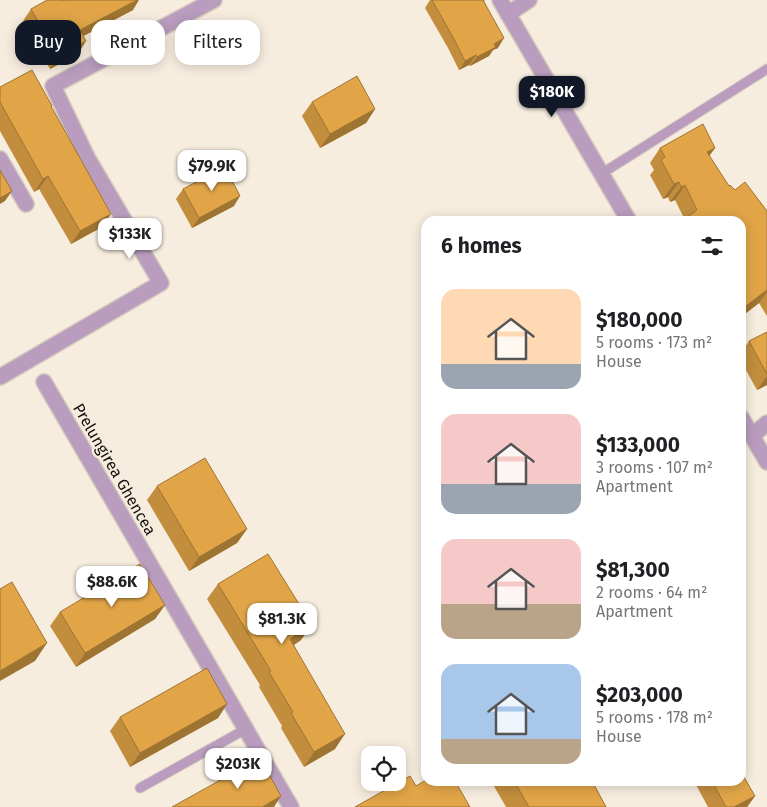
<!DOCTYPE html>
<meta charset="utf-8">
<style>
body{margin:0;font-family:"Fira Sans",sans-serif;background:#f6f6f6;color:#202124;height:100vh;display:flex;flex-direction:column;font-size:19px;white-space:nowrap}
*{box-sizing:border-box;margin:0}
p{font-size:16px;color:#757577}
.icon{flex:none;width:28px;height:28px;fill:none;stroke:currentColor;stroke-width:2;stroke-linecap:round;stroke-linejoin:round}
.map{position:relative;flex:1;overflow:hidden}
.drawer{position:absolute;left:421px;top:216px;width:325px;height:570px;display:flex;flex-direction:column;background:#fff;border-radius:15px;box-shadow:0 2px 12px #0003}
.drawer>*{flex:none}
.top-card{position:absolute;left:15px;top:20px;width:331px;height:45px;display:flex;gap:10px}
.tools{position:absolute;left:361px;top:746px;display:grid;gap:10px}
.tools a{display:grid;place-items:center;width:45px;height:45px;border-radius:10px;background:#fff;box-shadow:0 2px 12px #0003;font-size:25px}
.price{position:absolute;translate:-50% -42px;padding:0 11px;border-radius:10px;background:#fff;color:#222;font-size:16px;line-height:32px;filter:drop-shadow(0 1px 2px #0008)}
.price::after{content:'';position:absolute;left:50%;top:30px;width:15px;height:11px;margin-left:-8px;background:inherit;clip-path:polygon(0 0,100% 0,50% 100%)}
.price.active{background:#111827;color:#fff}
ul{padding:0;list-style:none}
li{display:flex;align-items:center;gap:15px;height:125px;padding:0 20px}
li span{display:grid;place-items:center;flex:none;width:140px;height:100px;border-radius:15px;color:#555}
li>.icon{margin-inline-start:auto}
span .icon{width:60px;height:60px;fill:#fffc;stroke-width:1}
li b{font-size:21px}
h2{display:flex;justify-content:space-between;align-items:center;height:60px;padding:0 20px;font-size:21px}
.tag{padding:0 18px;border-radius:15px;background:#fff;box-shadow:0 2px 12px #0003;font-size:18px;line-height:45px}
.tag.active{background:#111827;color:#fff}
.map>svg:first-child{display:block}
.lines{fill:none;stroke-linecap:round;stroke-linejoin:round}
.service-casing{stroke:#d3cabd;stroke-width:11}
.minor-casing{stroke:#d3cabd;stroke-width:18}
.tertiary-casing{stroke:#d3cabd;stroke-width:18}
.service{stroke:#b99cbe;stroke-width:9}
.minor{stroke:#b99cbe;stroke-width:15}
.tertiary{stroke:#b99cbe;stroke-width:15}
.wall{fill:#c28e3e}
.shaded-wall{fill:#9e7432}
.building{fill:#e1a548;stroke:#9e7432}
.labels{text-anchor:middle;stroke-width:5;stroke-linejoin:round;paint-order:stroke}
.street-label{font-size:16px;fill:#13100c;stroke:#f7eddf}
</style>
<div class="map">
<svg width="767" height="807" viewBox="0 0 767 807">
<rect width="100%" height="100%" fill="#f7eddf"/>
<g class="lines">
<defs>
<g id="service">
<polyline points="601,174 767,69"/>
<polyline points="140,788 246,729"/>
</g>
<g id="minor">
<polyline points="508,14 529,0"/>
<polyline points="0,159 26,204"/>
<polyline points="0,377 161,283 87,157 53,86 214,0"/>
<polyline points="44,382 291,807"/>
<polyline points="752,436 767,423"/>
</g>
<g id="tertiary">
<polyline points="500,0 629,221"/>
<polyline points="741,417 767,462"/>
</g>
</defs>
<!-- service casing -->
<use href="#service" class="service-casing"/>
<!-- minor casing -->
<use href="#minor" class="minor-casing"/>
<!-- tertiary casing -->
<use href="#tertiary" class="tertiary-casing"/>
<!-- service -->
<use href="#service" class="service"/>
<!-- minor -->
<use href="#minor" class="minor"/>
<!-- tertiary -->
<use href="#tertiary" class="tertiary"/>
</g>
<!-- wall -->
<g class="wall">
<polygon points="430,0 485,0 484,1 498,48 493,50 489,56 470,66 469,65 459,70 448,48 425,8"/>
<polygon points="64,1 133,10 83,36 78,54 50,69 23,21 31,9"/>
<polygon points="0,87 52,106 51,107 102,227 71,244 39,189 34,192 0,131"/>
<polygon points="312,102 375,109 366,123 320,148 302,116"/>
<polygon points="660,148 715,148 709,156 729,186 767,211 767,316 759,303 741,317 741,221 684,221 685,220 675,200 670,202 668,197 663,199 650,175 654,170 650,163"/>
<polygon points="183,189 234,206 192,228 176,199"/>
<polygon points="767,332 767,385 757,390 741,361 741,353 749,341"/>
<polygon points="157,486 247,529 237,543 189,571 147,500"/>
<polygon points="218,584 301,640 294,645 335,749 304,767 281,728 282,726 259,687 260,685 207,599"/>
<polygon points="165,605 155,619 76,667 50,626 60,612"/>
<polygon points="227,704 218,718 130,767 110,731 120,717"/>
<polygon points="491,781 592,781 606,807 506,807"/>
<polygon points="694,781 741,781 755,796 747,807 708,807"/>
</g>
<!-- shaded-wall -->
<g class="shaded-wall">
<polygon points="137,0 139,0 133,10 72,42 80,30"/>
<polygon points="504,38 498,48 493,50 489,56 470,66 477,57 494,44"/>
<polygon points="86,41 78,54 50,69 58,57"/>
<polygon points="476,55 469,65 459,70 465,61"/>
<polygon points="375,109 366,123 320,148 330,134"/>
<polygon points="715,148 704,163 707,152"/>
<polygon points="48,176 39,189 34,192 43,179"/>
<polygon points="679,182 668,197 663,199 674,184"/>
<polygon points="685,185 675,200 670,202 681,187"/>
<polygon points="12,191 5,201 0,204 0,198"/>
<polygon points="240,196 234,206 192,228 199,218"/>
<polygon points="111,214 102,227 71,244 80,231"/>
<polygon points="767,290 767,292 759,303 741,317 741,313 746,306"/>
<polygon points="767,376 767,385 757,390"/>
<polygon points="247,529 237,543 189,571 199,557"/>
<polygon points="165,605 155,619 76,667 85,653"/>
<polygon points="312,625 301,640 280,654 290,639"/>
<polygon points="47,643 35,661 0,681 0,671"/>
<polygon points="227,704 218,718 130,767 140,753"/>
<polygon points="345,734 335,749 304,767 314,752"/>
<polygon points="281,796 274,807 262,807"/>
<polygon points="755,796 747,807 734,807"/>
</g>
<!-- building -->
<g class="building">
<polygon points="47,0 63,0 64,1 66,0 137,0 80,30 86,41 58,57 31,9"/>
<polygon points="432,0 483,0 504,38 494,44 496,47 477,57 476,55 465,61 454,39"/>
<polygon points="32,70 52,106 51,106 111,214 80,231 48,176 43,179 0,102 0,87"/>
<polygon points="357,76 375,109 330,134 312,102"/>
<polygon points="703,124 715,148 707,152 729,186 730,185 735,190 745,182 767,211 767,290 746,306 741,299 741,221 688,221 686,218 697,210 685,185 681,187 679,182 674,184 661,160 665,157 660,148"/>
<polygon points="225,167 240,196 199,218 183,189"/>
<polygon points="0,170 12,191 0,198"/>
<polygon points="767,332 767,374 749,341"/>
<polygon points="205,458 247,529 199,557 157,486"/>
<polygon points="268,554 312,625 290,639 345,734 314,752 291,713 293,712 269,672 271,671 218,584"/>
<polygon points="140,564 165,605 85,653 60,612"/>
<polygon points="12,582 47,643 0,671 0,589"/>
<polygon points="207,668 227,704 140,753 120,717"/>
<polygon points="260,758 281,796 262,807 172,807"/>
<polygon points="741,772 755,796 734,807 726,807 712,781 741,781"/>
<polygon points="410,776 416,786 426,780 426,781 455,781 470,807 355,807"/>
<polygon points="514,781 592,781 606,807 529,807"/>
</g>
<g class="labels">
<!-- street labels -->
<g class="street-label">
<text transform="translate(115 469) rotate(60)" y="6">Prelungirea Ghencea</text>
</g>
</g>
</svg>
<div class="tools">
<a><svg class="icon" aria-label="locate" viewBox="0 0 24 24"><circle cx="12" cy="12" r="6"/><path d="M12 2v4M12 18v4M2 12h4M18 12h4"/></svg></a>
</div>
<b class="price active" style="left:552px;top:118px">$180K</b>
<b class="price" style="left:212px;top:192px">$79.9K</b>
<b class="price" style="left:130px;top:260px">$133K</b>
<b class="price" style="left:112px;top:608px">$88.6K</b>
<b class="price" style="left:282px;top:645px">$81.3K</b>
<b class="price" style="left:238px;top:790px">$203K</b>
<div class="top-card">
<a class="tag active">Buy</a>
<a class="tag">Rent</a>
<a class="tag">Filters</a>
</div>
<section class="drawer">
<h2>6 homes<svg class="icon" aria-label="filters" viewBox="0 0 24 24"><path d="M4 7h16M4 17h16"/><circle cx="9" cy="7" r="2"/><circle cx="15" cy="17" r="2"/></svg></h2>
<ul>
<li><span style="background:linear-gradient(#ffd9b3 75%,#9aa5b1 0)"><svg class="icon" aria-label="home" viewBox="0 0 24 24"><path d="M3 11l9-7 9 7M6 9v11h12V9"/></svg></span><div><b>$180,000</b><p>5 rooms · 173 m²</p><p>House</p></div></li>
<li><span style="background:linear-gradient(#f6c9c9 70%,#9aa5b1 0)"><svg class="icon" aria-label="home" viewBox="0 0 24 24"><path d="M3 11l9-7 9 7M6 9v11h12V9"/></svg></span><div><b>$133,000</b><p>3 rooms · 107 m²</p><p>Apartment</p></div></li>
<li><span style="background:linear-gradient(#f6c9c9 65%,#b9a48a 0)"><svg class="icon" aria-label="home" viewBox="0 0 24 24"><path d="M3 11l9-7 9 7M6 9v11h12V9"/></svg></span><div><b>$81,300</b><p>2 rooms · 64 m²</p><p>Apartment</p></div></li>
<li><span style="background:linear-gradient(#a9c7e8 75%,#b9a48a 0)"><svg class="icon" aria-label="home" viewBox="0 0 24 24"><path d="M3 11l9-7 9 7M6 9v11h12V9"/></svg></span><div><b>$203,000</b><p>5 rooms · 178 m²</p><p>House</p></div></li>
</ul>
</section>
</div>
